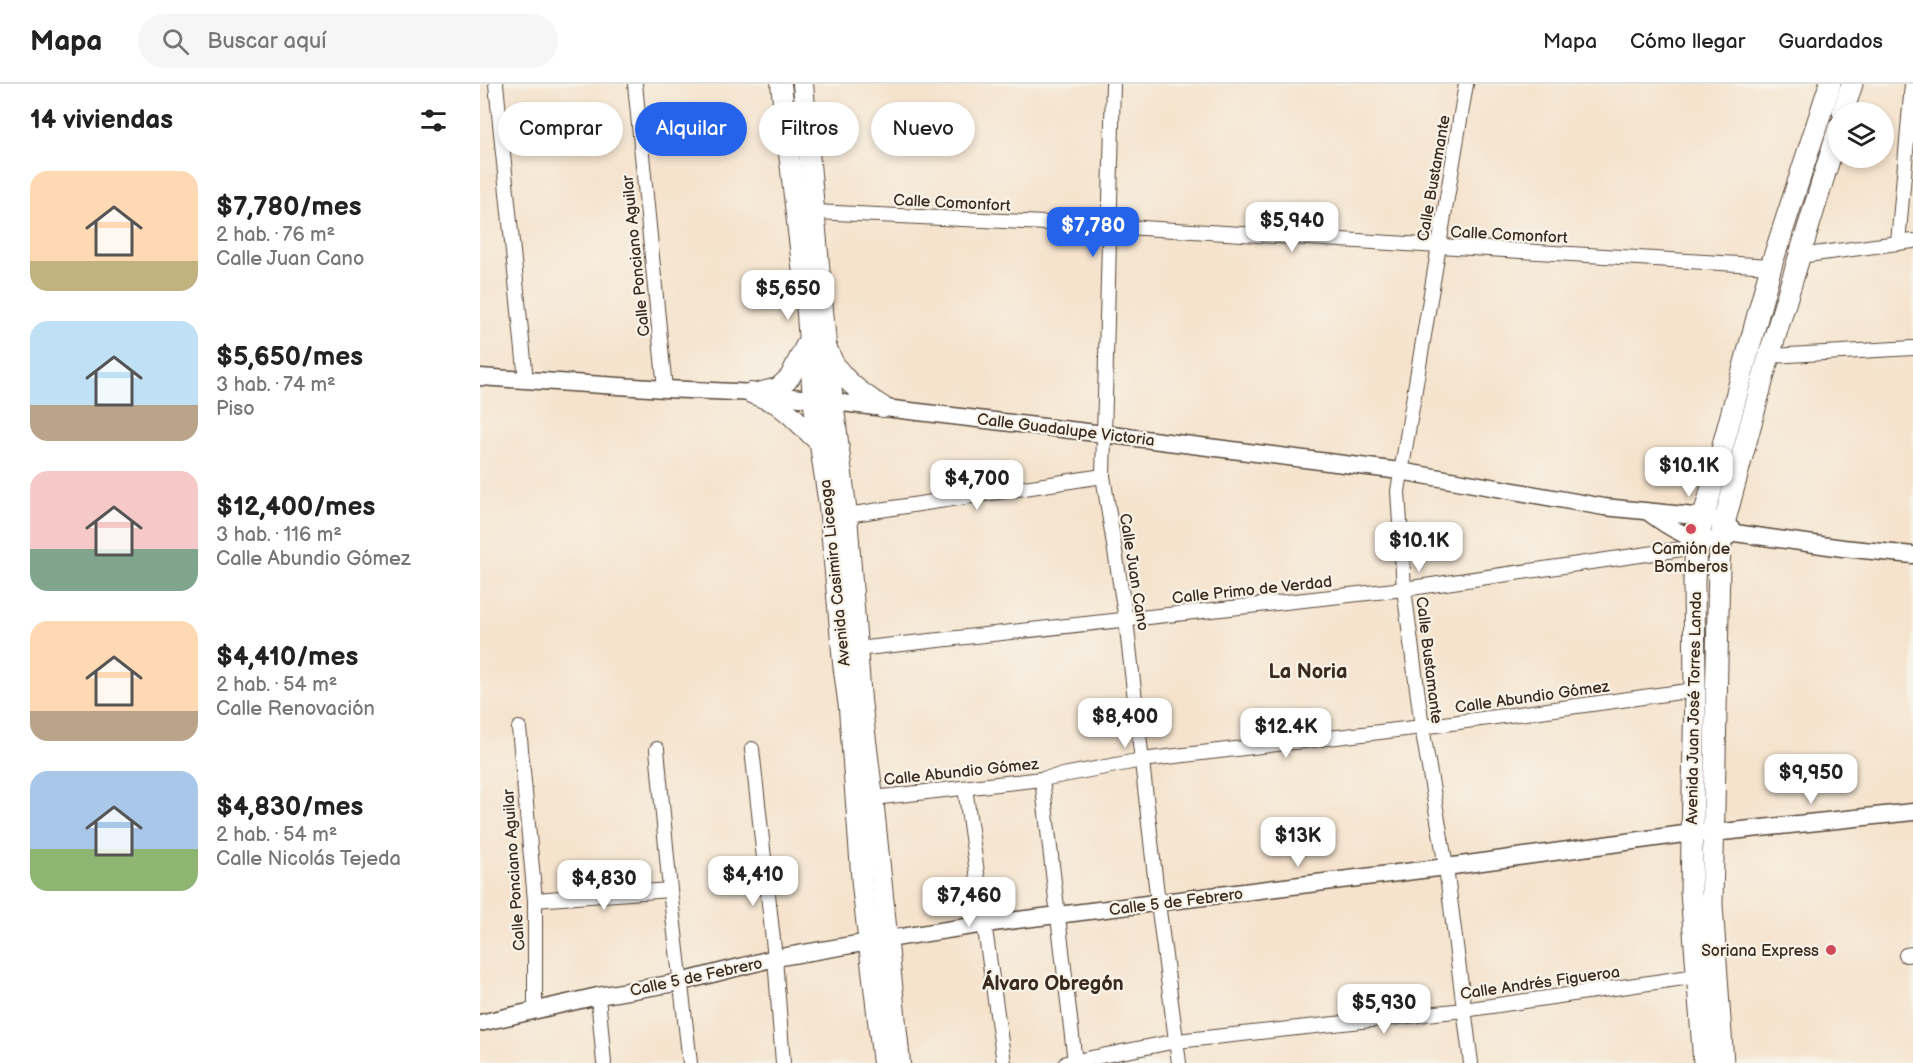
<!DOCTYPE html>
<html lang="es">
<meta charset="utf-8">
<style>
body{margin:0;font-family:"Balsamiq Sans",sans-serif;background:#f6f6f6;color:#222;height:100vh;display:flex;flex-direction:column;font-size:22px;white-space:nowrap}
*{box-sizing:border-box;margin:0}
p{font-size:20px;color:#767676}
.icon{flex:none;width:33px;height:33px;fill:none;stroke:currentColor;stroke-width:2;stroke-linecap:round;stroke-linejoin:round}
.map{position:relative;flex:1;overflow:hidden}
.drawer{display:flex;flex-direction:column;background:#fff;width:480px}
.drawer>*{flex:none}
.top-card{position:absolute;left:18px;top:18px;width:570px;height:54px;display:flex;gap:12px}
.buttons{position:absolute;left:1348px;top:18px;display:grid;gap:12px}
.buttons a{display:grid;place-items:center;width:66px;height:66px;border-radius:50%;background:#fff;box-shadow:0 3px 9px #0003;font-size:30px}
.price{position:absolute;translate:-50% -51px;padding:0 14px;border-radius:12px;background:#fff;color:#222;font-size:20px;line-height:39px;filter:drop-shadow(0 2px 3px #0008)}
.price::after{content:'';position:absolute;left:50%;top:36px;width:18px;height:14px;margin-left:-9px;background:inherit;clip-path:polygon(0 0,100% 0,50% 100%)}
.price.on{background:#2563eb;color:#fff}
ul{padding:0;list-style:none}
li{display:flex;align-items:center;gap:18px;height:150px;padding:0 30px}
li span{display:grid;place-items:center;flex:none;width:168px;height:120px;border-radius:18px;color:#555}
li>.icon{margin-inline-start:auto}
span .icon{width:72px;height:72px;fill:#fffc;stroke-width:1}
li b{font-size:26px}
h2{display:flex;justify-content:space-between;align-items:center;height:72px;padding:0 30px;font-size:26px}
.pill{padding:0 21px;border-radius:27px;background:#fff;box-shadow:0 3px 9px #0003;font-size:21px;line-height:54px}
.pill.on{background:#2563eb;color:#fff}
header{display:flex;align-items:center;gap:36px;box-sizing:border-box;height:84px;padding:0 30px;background:#fff;border-bottom:2px solid #e0e0e0}
header strong{font-size:28px}
nav{display:flex;gap:33px;margin-inline-start:auto;font-size:21px}
.search{width:420px;height:54px;background:#f6f6f6;display:flex;align-items:center;gap:15px;box-sizing:border-box;padding:0 21px;border-radius:33px;color:#767676;font-size:22px}
main{display:flex;flex:1;min-height:0}
.map>svg:first-child{display:block}
.lines{fill:none;stroke-linecap:round;stroke-linejoin:round}
.minor-casing{stroke:#574638;stroke-width:16}
.tertiary-casing{stroke:#574638;stroke-width:19}
.secondary-casing{stroke:#574638;stroke-width:22}
.primary-casing{stroke:#574638;stroke-width:23}
.minor{stroke:#fff;stroke-width:14}
.tertiary{stroke:#fff;stroke-width:16}
.secondary{stroke:#fff;stroke-width:20}
.primary{stroke:#fff;stroke-width:21}
.poi-dot{fill:#d1495b;stroke:#f7f3e8;stroke-width:2}
.labels{text-anchor:middle;stroke-width:4.5;stroke-linejoin:round;paint-order:stroke}
.street-label{font-size:16px;fill:#3b2a1e;stroke:#f7f3e8}
.poi-label{font-size:16px;fill:#3b2a1e;stroke:#f7f3e8}
.quarter-label{font-size:20px;font-weight:bold;fill:#3b2a1e;stroke:#f7f3e8}
</style>
<header>
<strong>Mapa</strong>
<div class="search"><svg class="icon" aria-label="search" viewBox="0 0 24 24"><circle cx="10" cy="10" r="6"/><path d="M15 15l6 6"/></svg>Buscar aquí</div>
<nav><a>Mapa</a><a>Cómo llegar</a><a>Guardados</a></nav>
</header>
<main>
<section class="drawer">
<h2>14 viviendas<svg class="icon" aria-label="filters" viewBox="0 0 24 24"><path d="M4 7h16M4 17h16"/><circle cx="9" cy="7" r="2"/><circle cx="15" cy="17" r="2"/></svg></h2>
<ul>
<li><span style="background:linear-gradient(#ffd9b3 75%,#c2b280 0)"><svg class="icon" aria-label="home" viewBox="0 0 24 24"><path d="M3 11l9-7 9 7M6 9v11h12V9"/></svg></span><div><b>$7,780/mes</b><p>2 hab. · 76 m²</p><p>Calle Juan Cano</p></div></li>
<li><span style="background:linear-gradient(#bfe0f5 70%,#b9a48a 0)"><svg class="icon" aria-label="home" viewBox="0 0 24 24"><path d="M3 11l9-7 9 7M6 9v11h12V9"/></svg></span><div><b>$5,650/mes</b><p>3 hab. · 74 m²</p><p>Piso</p></div></li>
<li><span style="background:linear-gradient(#f6c9c9 65%,#7fa58c 0)"><svg class="icon" aria-label="home" viewBox="0 0 24 24"><path d="M3 11l9-7 9 7M6 9v11h12V9"/></svg></span><div><b>$12,400/mes</b><p>3 hab. · 116 m²</p><p>Calle Abundio Gómez</p></div></li>
<li><span style="background:linear-gradient(#ffd9b3 75%,#b9a48a 0)"><svg class="icon" aria-label="home" viewBox="0 0 24 24"><path d="M3 11l9-7 9 7M6 9v11h12V9"/></svg></span><div><b>$4,410/mes</b><p>2 hab. · 54 m²</p><p>Calle Renovación</p></div></li>
<li><span style="background:linear-gradient(#a9c7e8 65%,#8fb573 0)"><svg class="icon" aria-label="home" viewBox="0 0 24 24"><path d="M3 11l9-7 9 7M6 9v11h12V9"/></svg></span><div><b>$4,830/mes</b><p>2 hab. · 54 m²</p><p>Calle Nicolás Tejeda</p></div></li>
</ul>
</section>
<div class="map">
<svg width="1433" height="979" viewBox="0 0 1433 979">
<rect width="100%" height="100%" fill="#f7f3e8"/>
<filter id="ink" filterUnits="userSpaceOnUse"><feTurbulence type="fractalNoise" baseFrequency=".0167" numOctaves="2"/><feDisplacementMap in="SourceGraphic" scale="12" xChannelSelector="R" yChannelSelector="G"/><feConvolveMatrix kernelMatrix="1 2 1 2 8 2 1 2 1" color-interpolation-filters="sRGB"/></filter>
<filter id="wash" filterUnits="userSpaceOnUse"><feTurbulence type="fractalNoise" baseFrequency=".008" numOctaves="4" result="noise"/><feDisplacementMap in="SourceGraphic" scale="24" xChannelSelector="R" yChannelSelector="G"/><feGaussianBlur stdDeviation="1.35" result="paint"/><feColorMatrix in="noise" values="0 0 0 0 0 0 0 0 0 0 0 0 0 0 0 0 0 1.4 0 .05"/><feComposite in="paint" operator="in"/></filter>
<g filter="url(#wash)">
<rect width="100%" height="100%" fill="#f5e3cd"/>
</g>
<g filter="url(#ink)">
<g class="lines">
<defs>
<g id="minor">
<polyline points="16,0 46,296"/>
<polyline points="155,0 185,305"/>
<polyline points="633,0 623,392 646,536 678,819 699,979"/>
<polyline points="986,0 918,407 924,505 942,643 966,783 991,979"/>
<polyline points="335,128 629,142 1291,182"/>
<polyline points="1418,159 1432,0"/>
<polyline points="1319,172 1433,157"/>
<polyline points="1289,272 1433,264"/>
<polyline points="367,431 623,392"/>
<polyline points="377,565 924,505 1223,462"/>
<polyline points="39,644 55,816 55,926"/>
<polyline points="177,665 190,806 210,979"/>
<polyline points="272,665 295,874 303,979"/>
<polyline points="562,695 595,978"/>
<polyline points="485,704 524,979"/>
<polyline points="393,714 562,695 662,676 942,643 1215,606"/>
<polyline points="55,816 190,806"/>
<polyline points="1426,871 1433,870"/>
<polyline points="118,912 124,979"/>
<polyline points="586,979 697,957 984,926 1217,892"/>
</g>
<g id="tertiary">
<polyline points="0,293 185,305 278,309 624,350 920,387 1124,423 1225,433 1245,438 1255,449"/>
<path d="M 1168,428 C 1188,443 1214,461 1242,455 C 1246,454 1251,451 1255,449 L 1363,464 L 1433,471"/>
<polyline points="0,939 118,912 201,898 295,874 389,858 505,840 966,783 1211,749 1233,749 1433,728"/>
</g>
<g id="secondary">
<polyline points="301,0 326,216 333,315 349,421 363,579 369,624 382,801 403,979"/>
<polyline points="323,0 346,260 367,431 381,616 393,714 420,979"/>
<path d="M 349,269 C 357,293 383,310 403,323"/>
<polyline points="271,309 296,319 311,331 340,359"/>
<polyline points="278,309 298,304 310,293 328,257"/>
</g>
<g id="primary">
<polyline points="1363,28 1372,0"/>
<polyline points="1224,979 1211,808 1215,606 1214,498 1216,462 1291,182 1350,0"/>
<polyline points="1243,979 1232,821 1239,480 1242,447 1289,272 1359,43"/>
</g>
</defs>
<!-- minor casing -->
<use href="#minor" class="minor-casing"/>
<!-- tertiary casing -->
<use href="#tertiary" class="tertiary-casing"/>
<!-- secondary casing -->
<use href="#secondary" class="secondary-casing"/>
<!-- primary casing -->
<use href="#primary" class="primary-casing"/>
<!-- minor -->
<use href="#minor" class="minor"/>
<!-- tertiary -->
<use href="#tertiary" class="tertiary"/>
<!-- secondary -->
<use href="#secondary" class="secondary"/>
<!-- primary -->
<use href="#primary" class="primary"/>
</g>
</g>
<!-- markers -->
<g class="poi-dot">
<circle cx="1211" cy="445" r="6"/>
<circle cx="1351" cy="866" r="6"/>
</g>
<g class="labels">
<!-- street labels -->
<g class="street-label">
<text transform="translate(953 94) rotate(-80)" y="6">Calle Bustamante</text>
<text transform="translate(472 118) rotate(3)" y="6">Calle Comonfort</text>
<text transform="translate(1029 150) rotate(3)" y="6">Calle Comonfort</text>
<text transform="translate(155 172) rotate(-96)" y="6">Calle Ponciano Aguilar</text>
<text transform="translate(586 345) rotate(7)" y="6">Calle Guadalupe Victoria</text>
<text transform="translate(655 488) rotate(81)" y="6">Calle Juan Cano</text>
<text transform="translate(354 489) rotate(-96)" y="6">Avenida Casimiro Liceaga</text>
<text transform="translate(772 505) rotate(-6)" y="6">Calle Primo de Verdad</text>
<text transform="translate(950 576) rotate(83)" y="6">Calle Bustamante</text>
<text transform="translate(1052 612) rotate(-8)" y="6">Calle Abundio Gómez</text>
<text transform="translate(1213 624) rotate(-89)" y="6">Avenida Juan José Torres Landa</text>
<text transform="translate(481 687) rotate(-6)" y="6">Calle Abundio Gómez</text>
<text transform="translate(33 786) rotate(-94)" y="6">Calle Ponciano Aguilar</text>
<text transform="translate(696 817) rotate(-7)" y="6">Calle 5 de Febrero</text>
<text transform="translate(216 892) rotate(-12)" y="6">Calle 5 de Febrero</text>
<text transform="translate(1060 898) rotate(-8)" y="6">Calle Andrés Figueroa</text>
</g>
<!-- poi labels -->
<g class="poi-label">
<text x="1211" y="470">Camión de<tspan x="1211" dy="18">Bomberos</tspan></text>
<text x="1339" y="872" text-anchor="end">Soriana Express</text>
</g>
<!-- quarter labels -->
<g class="quarter-label">
<text x="828" y="594">La Noria</text>
<text x="573" y="906">Álvaro Obregón</text>
</g>
</g>
</svg>
<div class="buttons">
<a><svg class="icon" aria-label="layers" viewBox="0 0 24 24"><path d="M12 4l9 5-9 5-9-5zM3 14l9 5 9-5"/></svg></a>
</div>
<b class="price" style="left:812px;top:169px">$5,940</b>
<b class="price on" style="left:613px;top:174px">$7,780</b>
<b class="price" style="left:308px;top:237px">$5,650</b>
<b class="price" style="left:1209px;top:414px">$10.1K</b>
<b class="price" style="left:497px;top:427px">$4,700</b>
<b class="price" style="left:939px;top:489px">$10.1K</b>
<b class="price" style="left:645px;top:665px">$8,400</b>
<b class="price" style="left:806px;top:675px">$12.4K</b>
<b class="price" style="left:1331px;top:721px">$9,950</b>
<b class="price" style="left:818px;top:784px">$13K</b>
<b class="price" style="left:273px;top:823px">$4,410</b>
<b class="price" style="left:124px;top:827px">$4,830</b>
<b class="price" style="left:489px;top:844px">$7,460</b>
<b class="price" style="left:904px;top:951px">$5,930</b>
<div class="top-card">
<a class="pill">Comprar</a>
<a class="pill on">Alquilar</a>
<a class="pill">Filtros</a>
<a class="pill">Nuevo</a>
</div>
</div>
</main>
